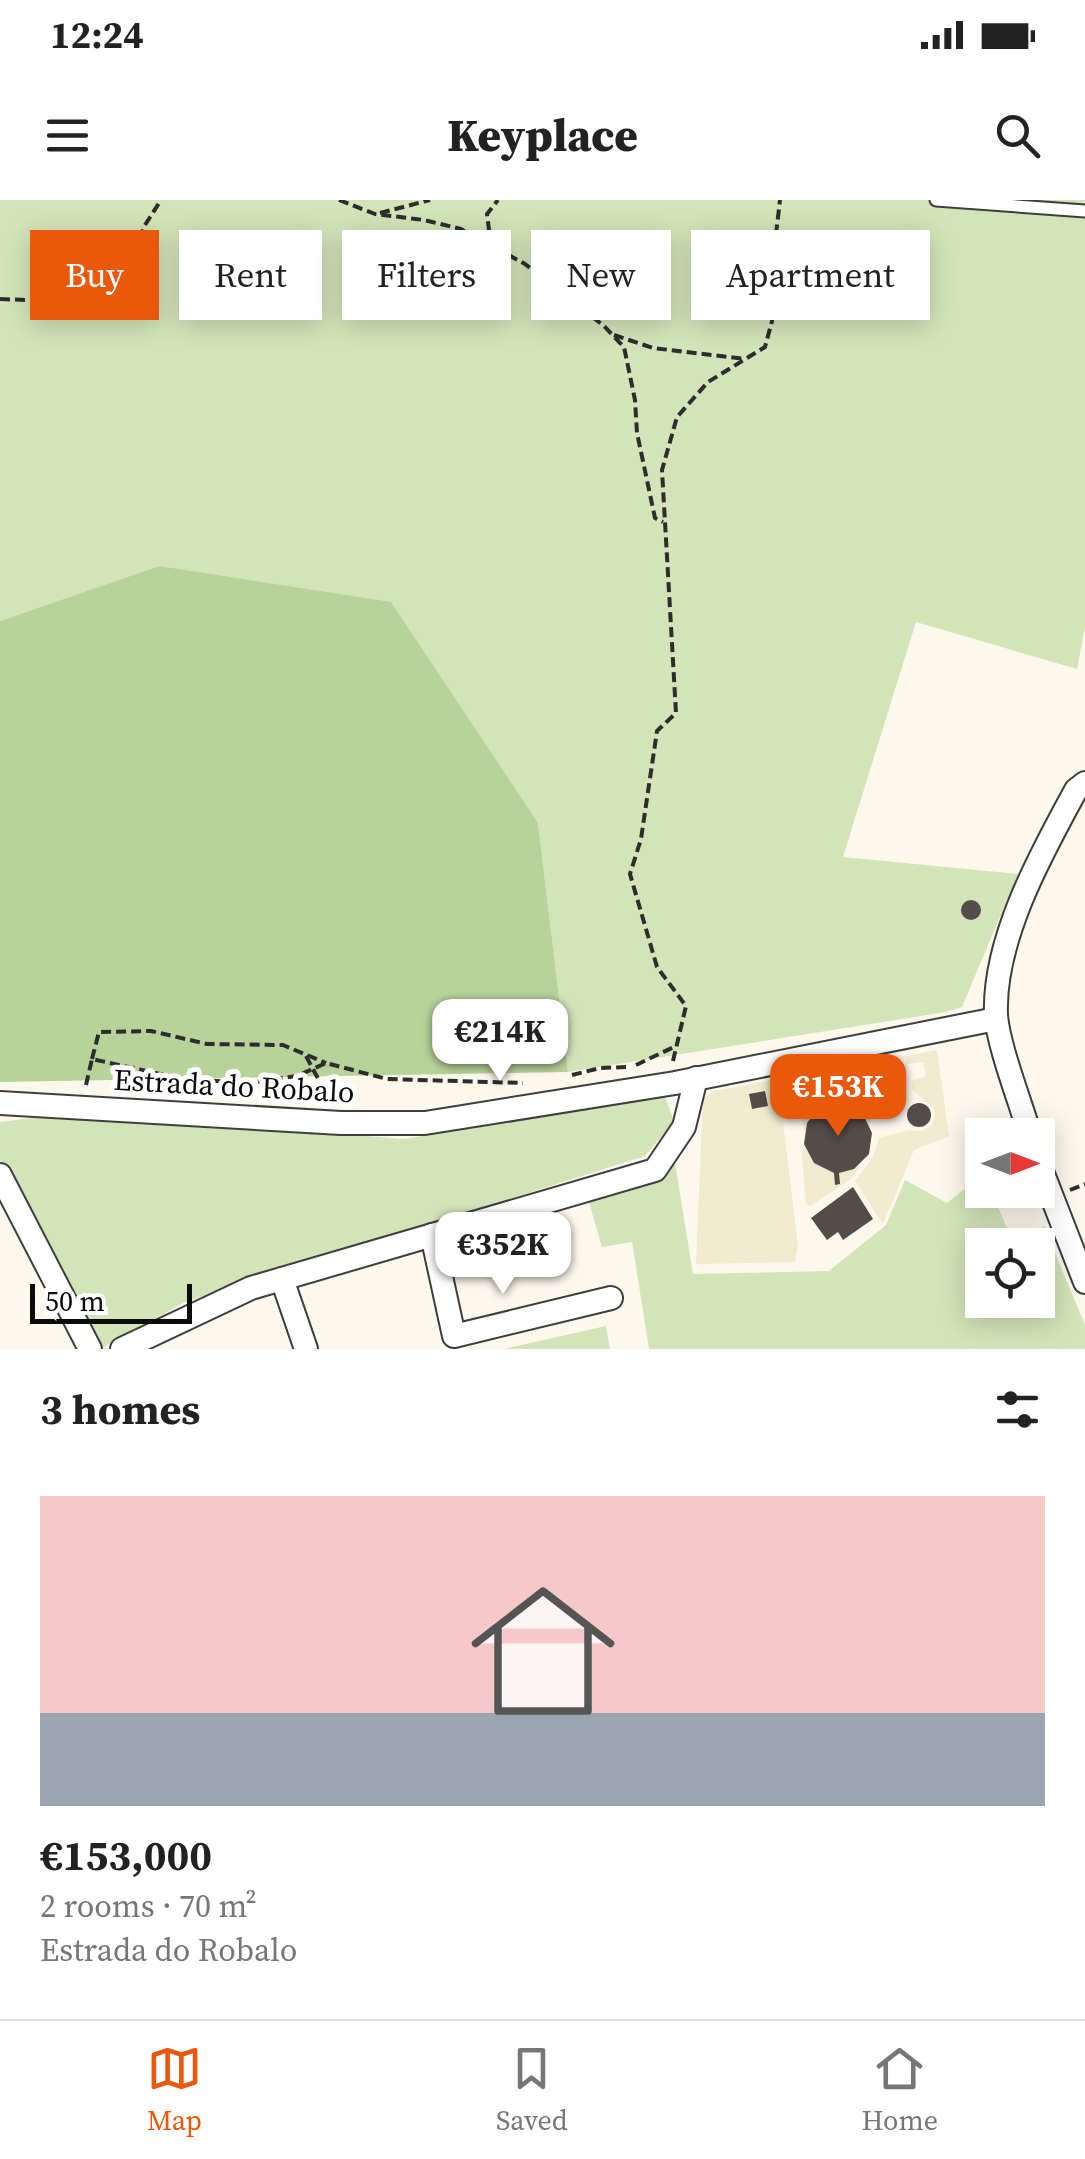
<!DOCTYPE html>
<meta charset="utf-8">
<style>
body{margin:0;font-family:"Source Serif 4",serif;background:#f2f2f2;color:#222;height:100vh;display:flex;flex-direction:column;font-size:38px;white-space:nowrap}
*{box-sizing:border-box;margin:0}
p{font-size:32px;color:#767676}
.icon{flex:none;width:55px;height:55px;fill:none;stroke:currentColor;stroke-width:2;stroke-linecap:round;stroke-linejoin:round}
.map{position:relative;height:1149px;overflow:hidden}
.drawer{display:flex;flex-direction:column;background:#fff;flex:1}
.drawer>*{flex:none}
.hud{position:absolute;left:30px;top:30px;width:1025px;height:90px;display:flex;gap:20px}
.needle{width:65px;rotate:90deg}
.buttons{position:absolute;left:965px;top:918px;display:grid;gap:20px}
.buttons a{display:grid;place-items:center;width:90px;height:90px;border-radius:0px;background:#fff;box-shadow:0 5px 25px #0003;font-size:50px}
.scale{position:absolute;left:30px;bottom:25px;width:162px;box-sizing:border-box;padding-left:10px;border:5px solid #0b0b0b;border-top:0;font-size:28px;line-height:35px;white-space:nowrap;color:#0b0b0b;-webkit-text-stroke:8px #fff;paint-order:stroke}
.price{position:absolute;translate:-50% -85px;padding:0 22px;border-radius:20px;background:#fff;color:#222;font-size:32px;line-height:65px;filter:drop-shadow(0 2px 5px #0008)}
.price::after{content:'';position:absolute;left:50%;top:60px;width:30px;height:22px;margin-left:-15px;background:inherit;clip-path:polygon(0 0,100% 0,50% 100%)}
.price.on{background:#ea580c;color:#fff}
ul{padding:0;list-style:none}
li{display:grid;align-content:center;gap:20px;height:530px;padding:0 40px}
li span{display:grid;place-items:center;height:310px;border-radius:0px;color:#555}
li>.icon{margin-inline-start:auto}
span .icon{width:180px;height:180px;fill:#fffc;stroke-width:1}
li b{font-size:42px}
h2{display:flex;justify-content:space-between;align-items:center;height:120px;padding:0 40px;font-size:42px}
.chip{padding:0 35px;border-radius:0px;background:#fff;box-shadow:0 5px 25px #0003;font-size:35px;line-height:90px}
.chip.on{background:#ea580c;color:#fff}
.status{display:flex;justify-content:space-between;align-items:center;height:70px;padding:0 50px;background:#fff;direction:ltr}
.status svg{height:28px;fill:currentColor}
header{display:flex;justify-content:space-between;align-items:center;height:130px;padding:0 40px;background:#fff;font-size:45px;font-weight:800}
.tab-bar{display:flex;justify-content:space-around;align-items:center;height:140px;border-top:2px solid #e0e0e0;background:#fff;font-size:28px;color:#767676}
.tab-bar a{display:grid;justify-items:center;gap:5px}
.tab-bar .on{color:#ea580c}
.map>svg:first-child{display:block}
.farmland{fill:#f0ebce}
.green{fill:#d3e4b9}
.forest{fill:#b8d39a}
.building{fill:#534c49}
.lines{fill:none;stroke-linecap:round;stroke-linejoin:round}
.lane-casing{stroke:#3e3e3e;stroke-width:15}
.street-casing{stroke:#3e3e3e;stroke-width:26}
.path{stroke:#2d2d2d;stroke-width:4;stroke-dasharray:10 5;stroke-linecap:butt}
.lane{stroke:#fff;stroke-width:11}
.street{stroke:#fff;stroke-width:22}
.labels{text-anchor:middle;stroke-width:10;stroke-linejoin:round;paint-order:stroke}
.street-label{font-size:30px;fill:#0b0b0b;stroke:#fff}
</style>
<div class="status"><b>12:24</b><svg viewBox="0 0 49 12"><path d="M0 12V9h3v3zM5 12V6h3v6zM10 12V3h3v9zM15 12V0h3v12zM26 1h20v11H26zM47 4h2v5h-2z"/></svg></div>
<header><svg class="icon" aria-label="menu" viewBox="0 0 24 24"><path d="M4 6h16M4 12h16M4 18h16"/></svg>Keyplace<svg class="icon" aria-label="search" viewBox="0 0 24 24"><circle cx="10" cy="10" r="6"/><path d="M15 15l6 6"/></svg></header>
<div class="map">
<svg width="1085" height="1149" viewBox="0 0 1085 1149">
<rect width="100%" height="100%" fill="#fdf8ec"/>
<!-- farmland -->
<g class="farmland">
<polygon points="937,850 949,936 914,950 883,1024 855,981 873,957 879,938 909,930 922,931 932,925 935,913 932,907 911,889 913,880 926,876 923,862 907,864 906,856"/>
<polygon points="896,858 897,866 888,870 818,886 802,894 796,891 797,876"/>
<polygon points="773,880 779,888 798,1046 795,1062 696,1064 703,899 714,891"/>
<polygon points="861,892 883,895 869,923 854,908 833,904 814,914 804,933 803,920 810,906 836,895"/>
<polygon points="804,944 814,963 834,973 836,985 840,984 839,973 854,969 863,963 850,980 810,1006 806,1004 802,957"/>
</g>
<!-- green -->
<g class="green">
<polygon points="0,0 1085,0 1085,427 1077,469 916,422 843,657 1018,674 962,807 946,812 568,872 538,623 159,366 0,421"/>
<polygon points="665,897 674,921 645,956 185,1102 102,1148 0,960 0,922 71,913 404,939"/>
<polygon points="674,957 693,1074 829,1071 886,1025 905,980 947,1003 982,975 982,990 991,990 1014,1045 982,1045 982,1100 1038,1100 1038,1045 1020,1045 1044,1026 1085,1125 1085,1149 649,1149 632,1042 602,1047 588,999"/>
<polygon points="606,1126 610,1149 504,1149"/>
</g>
<!-- forest -->
<polygon class="forest" points="159,366 391,402 538,623 568,872 0,882 0,421"/>
<!-- building -->
<g class="building">
<circle cx="971" cy="710" r="10"/>
<polygon points="765,891 768,906 752,909 749,894"/>
<circle cx="919" cy="915" r="12"/>
<polygon points="833,904 854,908 863,914 872,933 869,954 854,969 839,973 840,984 835,985 834,973 814,963 804,944 807,923 814,914"/>
<polygon points="853,987 873,1019 843,1040 838,1032 827,1040 811,1018"/>
</g>
<g class="lines">
<defs>
<polyline id="lane" points="936,0 1085,11"/>
<g id="street">
<polyline points="0,903 341,923 425,923 675,883 996,819"/>
<path d="M 1030,935 C 1021,904 998,845 996,815 C 993,740 1041,654 1076,590 L 1085,583"/>
<polyline points="1038,961 1085,1082"/>
<polyline points="0,975 90,1149"/>
<polyline points="432,1035 454,1136 611,1098"/>
<polyline points="282,1079 306,1149"/>
<polyline points="122,1149 251,1088 655,970 684,927 696,878"/>
</g>
</defs>
<!-- lane casing -->
<use href="#lane" class="lane-casing"/>
<!-- street casing -->
<use href="#street" class="street-casing"/>
<!-- path -->
<g class="path">
<polyline points="339,0 375,14 424,20 461,29 525,64 604,126 624,147 635,200 637,233 655,318 663,322"/>
<polyline points="380,13 430,0"/>
<polyline points="491,46 487,14 498,0"/>
<polyline points="0,99 53,101 80,93 130,62 145,25 161,0"/>
<polyline points="614,135 653,148 746,159"/>
<polyline points="306,856 330,901"/>
<polyline points="92,859 99,832 151,831 207,844 283,845 326,863"/>
<polyline points="673,861 686,806 657,767 630,674 641,639 657,531 676,513 662,270 677,217 708,182 765,147 772,121 771,77 780,0"/>
<polyline points="636,865 676,846"/>
<polyline points="572,875 600,868 626,867"/>
<polyline points="86,885 92,859 183,879 248,883 297,876 326,863 387,879 523,883"/>
<polyline points="1070,990 1085,984"/>
</g>
<!-- lane -->
<use href="#lane" class="lane"/>
<!-- street -->
<use href="#street" class="street"/>
</g>
<g class="labels">
<!-- street labels -->
<g class="street-label">
<text transform="translate(234 886) rotate(3)" y="10">Estrada do Robalo</text>
</g>
</g>
</svg>
<div class="buttons">
<a><svg class="needle" viewBox="-14 -14 28 28"><path d="M0-13l5 13h-10z" fill="#e53935"/><path d="M0 13l5-13h-10z" fill="#767676"/></svg></a>
<a><svg class="icon" aria-label="locate" viewBox="0 0 24 24"><circle cx="12" cy="12" r="6"/><path d="M12 2v4M12 18v4M2 12h4M18 12h4"/></svg></a>
</div>
<div class="scale">50 m</div>
<b class="price" style="left:500px;top:884px">€214K</b>
<b class="price on" style="left:838px;top:939px">€153K</b>
<b class="price" style="left:503px;top:1097px">€352K</b>
<div class="hud">
<a class="chip on">Buy</a>
<a class="chip">Rent</a>
<a class="chip">Filters</a>
<a class="chip">New</a>
<a class="chip">Apartment</a>
</div>
</div>
<section class="drawer">
<h2>3 homes<svg class="icon" aria-label="filters" viewBox="0 0 24 24"><path d="M4 7h16M4 17h16"/><circle cx="9" cy="7" r="2"/><circle cx="15" cy="17" r="2"/></svg></h2>
<ul>
<li><span style="background:linear-gradient(#f6c9c9 70%,#9aa5b1 0)"><svg class="icon" aria-label="home" viewBox="0 0 24 24"><path d="M3 11l9-7 9 7M6 9v11h12V9"/></svg></span><div><b>€153,000</b><p>2 rooms · 70 m²</p><p>Estrada do Robalo</p></div></li>
</ul>
</section>
<nav class="tab-bar">
<a class="on"><svg class="icon" aria-label="map" viewBox="0 0 24 24"><path d="M3 6l6-2 6 2 6-2v14l-6 2-6-2-6 2zM9 4v14M15 6v14"/></svg>Map</a>
<a><svg class="icon" aria-label="saved" viewBox="0 0 24 24"><path d="M7 4h10v16l-5-4-5 4z"/></svg>Saved</a>
<a><svg class="icon" aria-label="home" viewBox="0 0 24 24"><path d="M3 11l9-7 9 7M6 9v11h12V9"/></svg>Home</a>
</nav>
